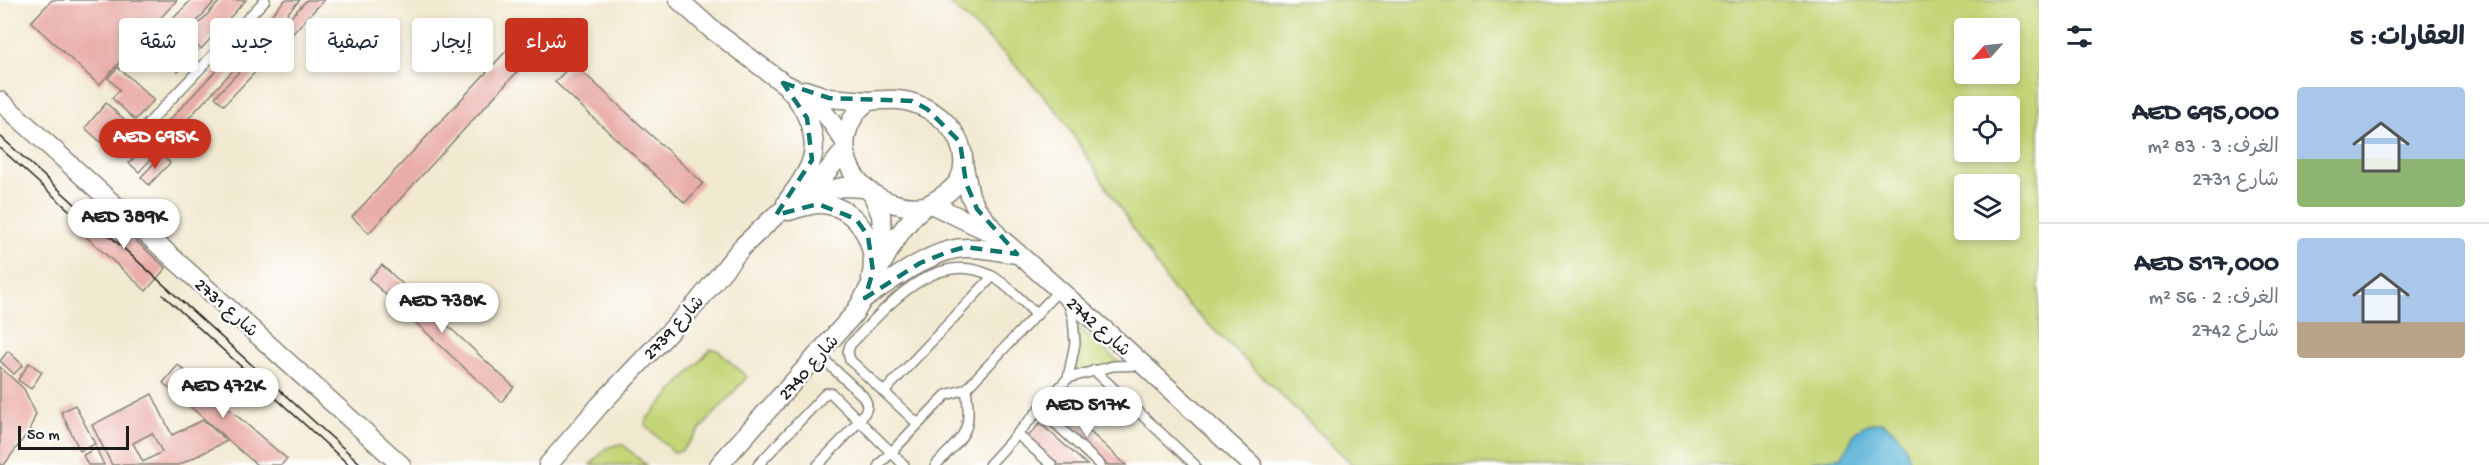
<!DOCTYPE html>
<html lang="ar">
<meta charset="utf-8">
<style>
body{margin:0;font-family:"Gochi Hand","Playpen Sans Arabic",sans-serif;background:#f6f6f7;color:#1f2937;direction:rtl;height:100vh;display:flex;flex-direction:column;font-size:22px;white-space:nowrap}
*{box-sizing:border-box;margin:0}
p{font-size:20px;color:#747a83}
.icon{flex:none;width:33px;height:33px;fill:none;stroke:currentColor;stroke-width:2;stroke-linecap:round;stroke-linejoin:round}
.map{position:relative;flex:1;overflow:hidden;direction:ltr}
.drawer{display:flex;flex-direction:column;background:#fff;width:450px}
.drawer>*{flex:none}
.guide{position:absolute;left:18px;top:18px;width:570px;height:54px;direction:rtl;display:flex;gap:12px}
.needle{width:39px;rotate:243deg}
.controls{position:absolute;left:1954px;top:18px;display:grid;gap:12px}
.controls a{display:grid;place-items:center;width:66px;height:66px;border-radius:6px;background:#fff;box-shadow:0 3px 9px #0003;font-size:30px}
.scale{position:absolute;left:18px;bottom:15px;width:111px;box-sizing:border-box;padding-left:6px;border:3px solid #1c1c1c;border-top:0;font-size:16px;line-height:21px;white-space:nowrap;color:#1c1c1c;-webkit-text-stroke:4px #fff;paint-order:stroke}
.price{position:absolute;translate:-50% -51px;padding:0 14px;border-radius:21px;background:#fff;color:#222;font-size:20px;line-height:39px;filter:drop-shadow(0 2px 3px #0008)}
.price::after{content:'';position:absolute;left:50%;top:36px;width:18px;height:14px;margin-left:-9px;background:inherit;clip-path:polygon(0 0,100% 0,50% 100%)}
.price.on{background:#c8321e;color:#fff}
ul{padding:0;list-style:none}
li{display:flex;align-items:center;gap:18px;height:150px;padding:0 24px}
li+li{border-top:2px solid #e0e1e3}
li span{display:grid;place-items:center;flex:none;width:168px;height:120px;border-radius:6px;color:#555}
li>.icon{margin-inline-start:auto}
span .icon{width:72px;height:72px;fill:#fffc;stroke-width:1}
li b{font-size:26px}
h2{display:flex;justify-content:space-between;align-items:center;height:72px;padding:0 24px;font-size:26px}
.pill{padding:0 21px;border-radius:6px;background:#fff;box-shadow:0 3px 9px #0003;font-size:21px;line-height:54px}
.pill.on{background:#c8321e;color:#fff}
main{display:flex;flex:1;min-height:0}
.map>svg:first-child{display:block}
.green{fill:#c4d577;stroke:#70784a;stroke-width:1.5;fill-rule:evenodd}
.water{fill:#5ab3d7;stroke:#3b687a;stroke-width:1.5}
.building{fill:#e9ada8;fill-rule:evenodd}
.lines{fill:none;stroke-linecap:round;stroke-linejoin:round}
.service-casing{stroke:#868276;stroke-width:12}
.minor-casing{stroke:#868276;stroke-width:21}
.service{stroke:#fff;stroke-width:9}
.minor{stroke:#fff;stroke-width:18}
.tram{stroke:#1c1c1c;stroke-width:1.5}
.marked{fill:none;stroke:#0f766e;stroke-width:4.5;stroke-dasharray:12 8;stroke-linejoin:round}
.labels{text-anchor:middle;stroke-width:5;stroke-linejoin:round;paint-order:stroke}
.street-label{font-size:18px;fill:#1c1c1c;stroke:#fff}
</style>
<main>
<section class="drawer">
<h2>العقارات: 5<svg class="icon" aria-label="filters" viewBox="0 0 24 24"><path d="M4 7h16M4 17h16"/><circle cx="9" cy="7" r="2"/><circle cx="15" cy="17" r="2"/></svg></h2>
<ul>
<li><span style="background:linear-gradient(#a9c7e8 60%,#8fb573 0)"><svg class="icon" aria-label="home" viewBox="0 0 24 24"><path d="M3 11l9-7 9 7M6 9v11h12V9"/></svg></span><div><b>AED 695,000</b><p>الغرف: 3 · 83 m²</p><p>شارع 2731</p></div></li>
<li><span style="background:linear-gradient(#a9c7e8 70%,#b9a48a 0)"><svg class="icon" aria-label="home" viewBox="0 0 24 24"><path d="M3 11l9-7 9 7M6 9v11h12V9"/></svg></span><div><b>AED 517,000</b><p>الغرف: 2 · 56 m²</p><p>شارع 2742</p></div></li>
</ul>
</section>
<div class="map">
<svg width="2039" height="465" viewBox="0 0 2039 465">
<rect width="100%" height="100%" fill="#fff"/>
<filter id="ink" filterUnits="userSpaceOnUse"><feTurbulence type="fractalNoise" baseFrequency=".0167" numOctaves="2"/><feDisplacementMap in="SourceGraphic" scale="12" xChannelSelector="R" yChannelSelector="G"/><feConvolveMatrix kernelMatrix="1 2 1 2 8 2 1 2 1" color-interpolation-filters="sRGB"/></filter>
<filter id="wash" filterUnits="userSpaceOnUse"><feTurbulence type="fractalNoise" baseFrequency=".008" numOctaves="4" result="noise"/><feDisplacementMap in="SourceGraphic" scale="24" xChannelSelector="R" yChannelSelector="G"/><feGaussianBlur stdDeviation="1.35" result="paint"/><feColorMatrix in="noise" values="0 0 0 0 0 0 0 0 0 0 0 0 0 0 0 0 0 1.4 0 .05"/><feComposite in="paint" operator="in"/></filter>
<g filter="url(#wash)">
<rect width="100%" height="100%" fill="#f1e9d0"/>
<!-- green -->
<g class="green">
<path d="M 946,0 L 2039,0 L 2039,465 L 1353,465 L 1172,289 L 1059,113 L 1007,56 ZM 1965,28 L 2010,28 L 2010,74 L 1965,74 ZM 1965,106 L 2010,106 L 2010,152 L 1965,152 ZM 1965,184 L 2010,184 L 2010,230 L 1965,230 Z"/>
<polygon points="1078,327 1120,363 1073,374 1078,353"/>
<polygon points="711,349 717,350 747,377 681,451 673,452 645,425 646,420"/>
<polygon points="619,444 623,445 646,465 590,465 607,448"/>
</g>
<!-- water -->
<path class="water" d="M 1881,422 C 1901,433 1905,444 1912,465 L 1808,465 L 1814,461 L 1842,457 C 1855,435 1853,424 1881,422 Z"/>
<g id="blocks">
<!-- building -->
<g class="building">
<polygon points="52,0 177,0 99,85 31,22"/>
<polygon points="191,0 216,0 185,34 171,21"/>
<polygon points="221,0 246,0 201,49 187,36"/>
<polygon points="285,0 300,0 268,34 260,27"/>
<polygon points="307,0 324,0 280,47 271,38"/>
<polygon points="534,21 550,36 369,233 352,217"/>
<polygon points="168,23 198,50 178,72 148,44"/>
<polygon points="238,47 247,55 139,172 129,163"/>
<polygon points="253,57 261,66 224,105 215,97"/>
<polygon points="573,63 703,183 685,203 555,82"/>
<polygon points="118,67 154,100 135,120 112,98 120,90 108,78"/>
<polygon points="106,103 126,121 105,146 85,128"/>
<polygon points="162,155 170,163 149,185 141,177"/>
<polygon points="101,209 166,268 146,291 81,232"/>
<polygon points="382,265 514,387 501,402 369,279"/>
<polygon points="8,351 23,365 14,374 0,361"/>
<polygon points="29,363 42,372 31,389 18,380"/>
<polygon points="178,365 287,459 281,465 257,465 163,383"/>
<polygon points="0,367 24,389 36,414 29,431 4,465 0,465"/>
<path d="M 152,394 L 172,435 L 203,420 L 227,441 L 179,465 L 112,465 L 92,425 ZM 152,433 L 162,452 L 143,462 L 133,443 Z"/>
<polygon points="75,405 95,444 80,451 61,412"/>
<polygon points="1063,407 1126,465 1108,465 1054,417"/>
<polygon points="1040,423 1087,465 1057,465 1027,438"/>
<polygon points="96,448 104,465 88,465 83,455"/>
</g>
</g>
</g>
<g filter="url(#ink)">
<use href="#blocks" fill-opacity="0" stroke="#868276" stroke-width="1.5"/>
<g class="lines">
<defs>
<g id="service">
<polyline points="124,149 265,0"/>
<polyline points="1094,370 1195,465"/>
<polyline points="1068,378 1113,366 1142,365"/>
<polyline points="884,392 992,277"/>
<polyline points="1040,409 1100,465"/>
<path d="M 918,424 L 850,360 L 848,352 L 850,345 C 885,309 934,246 992,276 C 1008,285 1023,302 1037,315"/>
<polyline points="1017,434 1052,465"/>
<polyline points="758,465 826,393 831,393 904,465"/>
<path d="M 818,465 C 829,452 860,424 866,410 C 869,404 865,400 863,396 L 819,355"/>
<polyline points="879,465 946,395 966,389 1059,290"/>
<path d="M 936,465 C 964,434 973,434 966,389"/>
<polyline points="989,465 1068,378 1075,343 1073,318 1068,302"/>
</g>
<g id="minor">
<polyline points="679,0 710,28 783,83 811,97 830,120 845,142"/>
<polyline points="805,90 829,98 868,101"/>
<polyline points="0,101 401,465"/>
<polyline points="964,167 970,196 977,209 999,237 1124,347 1252,465"/>
<polyline points="872,193 881,215 885,258"/>
<polyline points="806,195 843,187 866,188"/>
<path d="M 786,203 C 795,190 806,177 811,162 C 820,137 805,106 788,88"/>
<polyline points="931,204 992,233"/>
<path d="M 789,211 C 798,208 808,205 817,204 C 855,203 880,243 871,278"/>
<path d="M 866,297 C 893,280 933,248 966,248 C 982,247 1000,252 1017,254"/>
<polyline points="548,465 599,406 696,304 742,247 776,215 811,191 845,150"/>
<path d="M 719,465 L 853,315 C 871,289 882,258 901,232 C 907,224 917,211 926,206 C 949,193 969,182 962,151 C 957,130 940,114 921,106 C 910,101 897,99 885,100 C 880,100 872,100 867,102 C 856,110 849,123 846,136 C 839,181 885,212 925,206"/>
</g>
</defs>
<!-- service casing -->
<use href="#service" class="service-casing"/>
<!-- minor casing -->
<use href="#minor" class="minor-casing"/>
<!-- service -->
<use href="#service" class="service"/>
<!-- minor -->
<use href="#minor" class="minor"/>
<!-- tram -->
<g class="tram">
<polyline points="0,136 362,465"/>
<polyline points="0,148 69,210"/>
<polyline points="163,295 349,465"/>
</g>
</g>
</g>
<!-- marked area -->
<path class="marked" d="M 783,83 L 829,98 L 912,101 L 927,109 L 960,142 L 966,183 L 977,209 L 1017,254 L 965,247 L 948,252 L 920,263 L 865,298 L 873,271 L 868,236 L 856,219 L 818,204 L 776,215 L 812,160 L 807,118 Z"/>
<g class="labels">
<!-- street labels -->
<g class="street-label">
<text transform="translate(227 307) rotate(42)" y="6">شارع 2731</text>
<text transform="translate(1099 326) rotate(42)" y="6">شارع 2742</text>
<text transform="translate(673 327) rotate(-47)" y="6">شارع 2739</text>
<text transform="translate(808 367) rotate(-48)" y="6">شارع 2740</text>
</g>
</g>
</svg>
<div class="controls">
<a><svg class="needle" viewBox="-14 -14 28 28"><path d="M0-13l5 13h-10z" fill="#e53935"/><path d="M0 13l5-13h-10z" fill="#747a83"/></svg></a>
<a><svg class="icon" aria-label="locate" viewBox="0 0 24 24"><circle cx="12" cy="12" r="6"/><path d="M12 2v4M12 18v4M2 12h4M18 12h4"/></svg></a>
<a><svg class="icon" aria-label="layers" viewBox="0 0 24 24"><path d="M12 4l9 5-9 5-9-5zM3 14l9 5 9-5"/></svg></a>
</div>
<div class="scale">50 m</div>
<b class="price on" style="left:155px;top:170px">AED 695K</b>
<b class="price" style="left:124px;top:250px">AED 389K</b>
<b class="price" style="left:442px;top:334px">AED 738K</b>
<b class="price" style="left:223px;top:419px">AED 472K</b>
<b class="price" style="left:1087px;top:438px">AED 517K</b>
<div class="guide">
<a class="pill on">شراء</a>
<a class="pill">إيجار</a>
<a class="pill">تصفية</a>
<a class="pill">جديد</a>
<a class="pill">شقة</a>
</div>
</div>
</main>
